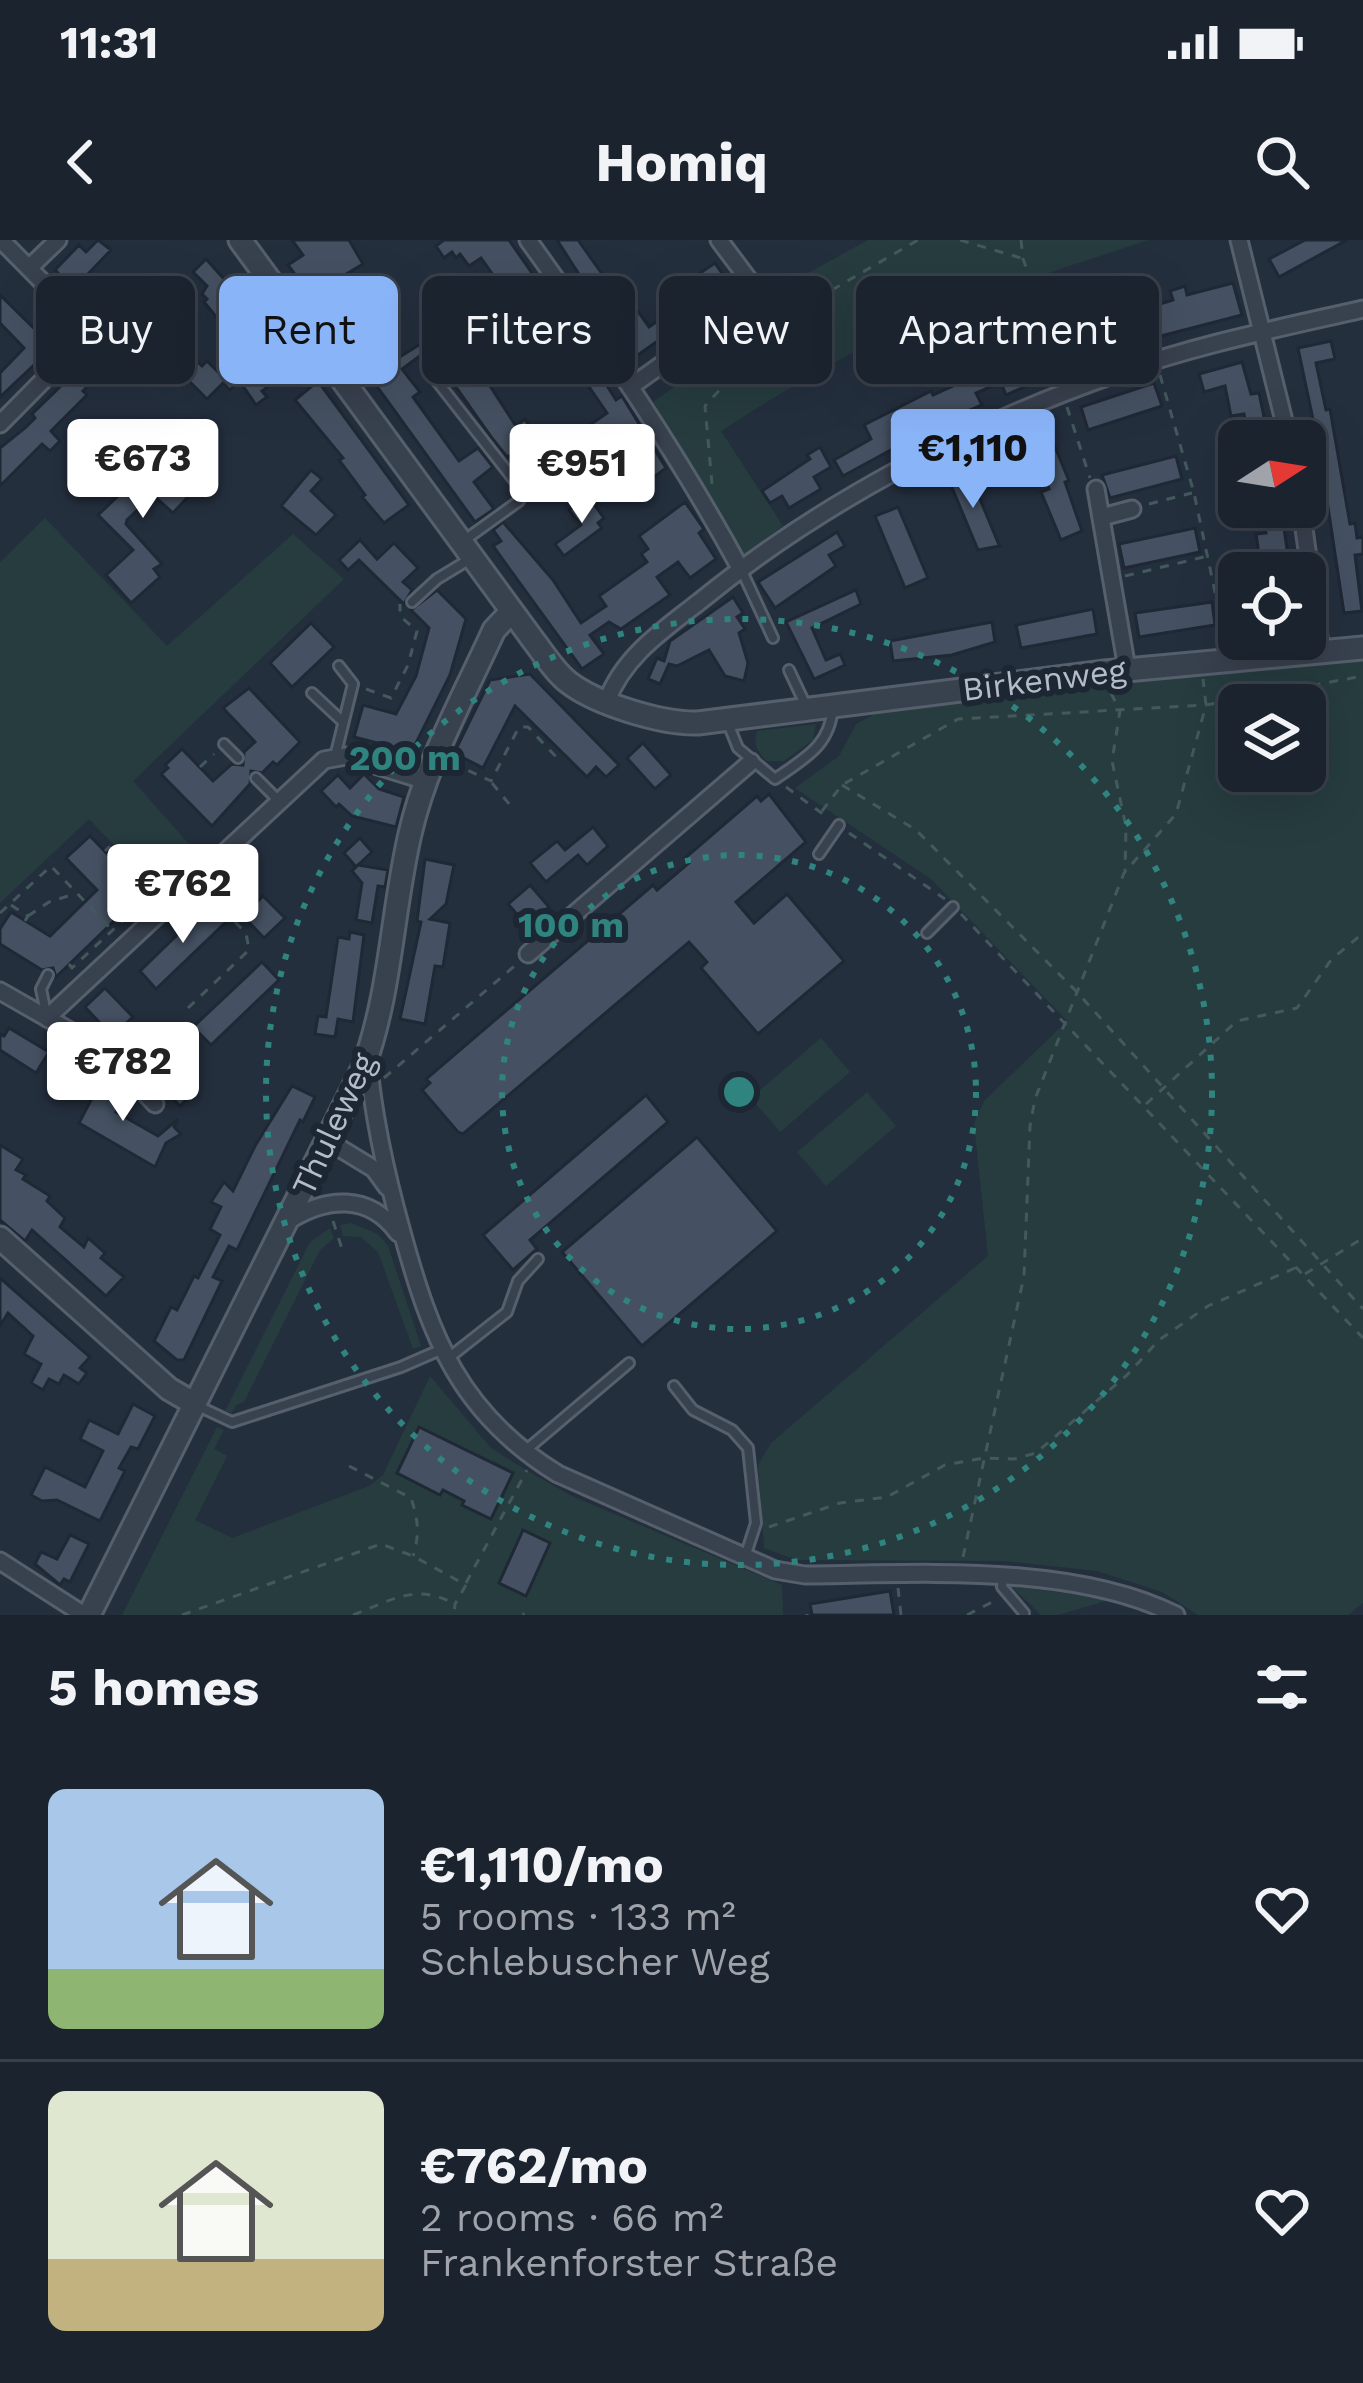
<!DOCTYPE html>
<meta charset="utf-8">
<style>
body{margin:0;font-family:"Work Sans",sans-serif;background:#282f3a;color:#f1f3f6;height:100vh;display:flex;flex-direction:column;font-size:45px;white-space:nowrap}
*{box-sizing:border-box;margin:0}
p{font-size:39px;color:#a0a4aa}
.icon{flex:none;width:66px;height:66px;fill:none;stroke:currentColor;stroke-width:2;stroke-linecap:round;stroke-linejoin:round}
.map{position:relative;height:1375px;overflow:hidden}
.side{display:flex;flex-direction:column;background:#1b232e;flex:1}
.side>*{flex:none}
.banner{position:absolute;left:36px;top:36px;width:1293px;height:108px;display:flex;gap:24px}
.needle{width:78px;rotate:78deg}
.fabs{position:absolute;left:1218px;top:180px;display:grid;gap:24px}
.fabs a{display:grid;place-items:center;width:108px;height:108px;border-radius:18px;background:#1b232e;box-shadow:0 12px 48px #0002,0 0 0 3px #39404a;font-size:60px}
.price{position:absolute;translate:-50% -102px;padding:0 27px;border-radius:12px;background:#fff;color:#222;font-size:39px;line-height:78px;filter:drop-shadow(0 3px 6px #0008)}
.price::after{content:'';position:absolute;left:50%;top:72px;width:36px;height:27px;margin-left:-18px;background:inherit;clip-path:polygon(0 0,100% 0,50% 100%)}
.price.current{background:#8ab4f8;color:#111}
ul{padding:0;list-style:none}
li{display:flex;align-items:center;gap:36px;height:300px;padding:0 48px}
li+li{border-top:3px solid #39404a}
li span{display:grid;place-items:center;flex:none;width:336px;height:240px;border-radius:18px;color:#555}
li>.icon{margin-inline-start:auto}
span .icon{width:144px;height:144px;fill:#fffc;stroke-width:1}
li b{font-size:51px}
h2{display:flex;justify-content:space-between;align-items:center;height:144px;padding:0 48px;font-size:51px}
.chip{padding:0 42px;border-radius:18px;background:#1b232e;box-shadow:0 12px 48px #0002,0 0 0 3px #39404a;font-size:42px;line-height:108px}
.chip.current{background:#8ab4f8;color:#111}
.status{display:flex;justify-content:space-between;align-items:center;height:84px;padding:0 60px;background:#1b232e;direction:ltr}
.status svg{height:33px;fill:currentColor}
header{display:flex;justify-content:space-between;align-items:center;height:156px;padding:0 48px;background:#1b232e;font-size:54px;font-weight:700}
.map>svg:first-child{display:block}
.green{fill:#263c3f;fill-rule:evenodd}
.building{fill:#455162;stroke:#1f2835;stroke-width:3}
.lines{fill:none;stroke-linecap:round;stroke-linejoin:round}
.service-casing{stroke:#565f6c;stroke-width:14}
.minor-casing{stroke:#565f6c;stroke-width:21}
.tertiary-casing{stroke:#565f6c;stroke-width:27}
.path{stroke:#44595c;stroke-width:3;stroke-dasharray:9 9;stroke-linecap:butt}
.service{stroke:#38414e;stroke-width:8}
.minor{stroke:#38414e;stroke-width:15}
.tertiary{stroke:#38414e;stroke-width:21}
.ring{fill:none;stroke:#308480;stroke-width:6;stroke-dasharray:6 12}
.labels{text-anchor:middle;stroke-width:12;stroke-linejoin:round;paint-order:stroke}
.street-label{font-size:33px;fill:#b4bcc9;stroke:#1d2633}
.centre{fill:#308480;stroke:#1d2633;stroke-width:6}
.ring-label{font-size:36px;text-anchor:middle;font-weight:bold;fill:#308480;stroke:#1d2633;stroke-width:12;stroke-linejoin:round;paint-order:stroke}
</style>
<div class="status"><b>11:31</b><svg viewBox="0 0 49 12"><path d="M0 12V9h3v3zM5 12V6h3v6zM10 12V3h3v9zM15 12V0h3v12zM26 1h20v11H26zM47 4h2v5h-2z"/></svg></div>
<header><svg class="icon" aria-label="back" viewBox="0 0 24 24"><path d="M15 5l-7 7 7 7"/></svg>Homiq<svg class="icon" aria-label="search" viewBox="0 0 24 24"><circle cx="10" cy="10" r="6"/><path d="M15 15l6 6"/></svg></header>
<div class="map">
<svg width="1363" height="1375" viewBox="0 0 1363 1375">
<rect width="100%" height="100%" fill="#242f3e"/>
<!-- green -->
<g class="green">
<path d="M 868,0 L 1148,0 L 1036,37 L 1021,33 C 915,77 817,128 721,191 L 783,286 L 740,317 L 653,162 L 772,76 L 775,65 L 772,53 Z"/>
<polygon points="45,278 167,406 293,294 344,339 133,541 199,615 159,652 89,579 0,663 0,322"/>
<path d="M 1353,418 L 1363,419 L 1363,1363 L 1348,1375 L 1198,1375 L 1162,1352 L 1097,1331 L 1004,1321 L 796,1320 L 764,1308 L 758,1225 L 771,1203 L 988,1016 L 974,884 L 984,861 L 1067,781 L 931,639 L 795,548 L 839,516 L 856,484 L 878,472 ZM 1239,465 L 1305,465 L 1305,531 L 1239,531 Z"/>
<path d="M 816,484 L 813,500 L 784,521 L 766,521 C 757,511 753,504 757,491 Z"/>
<polygon points="821,798 850,832 780,892 751,858"/>
<polygon points="867,852 896,886 826,946 797,912"/>
<polygon points="351,983 378,994 388,1006 421,1106 413,1109 378,1012 361,997 343,996 340,985"/>
<polygon points="330,988 334,998 320,1010 244,1162 236,1165 232,1173 225,1171 310,1002"/>
<polygon points="430,1136 491,1208 531,1233 572,1256 782,1345 783,1375 122,1375 217,1187 224,1190 214,1209 227,1216 195,1280 232,1298 369,1246 383,1235"/>
<polygon points="1011,1346 1113,1359 1058,1375 1041,1375"/>
</g>
<!-- building -->
<g class="building">
<polygon points="98,0 111,10 89,33 93,37 78,52 94,71 91,74 64,47 68,43 55,30 79,5 86,12"/>
<polygon points="292,0 349,0 363,24 333,42 354,71 359,67 367,78 340,96 288,25 303,15"/>
<polygon points="444,0 509,0 543,49 526,62 518,50 508,56 481,18 469,26 460,14 456,18 452,12 444,18 436,6"/>
<polygon points="557,0 578,0 615,52 598,64"/>
<polygon points="1305,0 1347,0 1279,37 1269,19"/>
<polygon points="206,19 269,89 276,82 304,121 262,151 267,157 256,165 243,146 271,125 244,93 239,98 233,93 231,95 204,62 207,59 202,54 207,46 193,32"/>
<polygon points="715,23 732,48 638,115 613,86 637,70 649,87 672,71 658,52 674,41 679,47"/>
<polygon points="1233,43 1242,75 1161,96 1084,124 1078,105 1084,102 1073,102 1096,92 1095,88 1126,77 1118,51 1133,46 1140,70 1173,60 1170,51 1185,46 1187,55"/>
<polygon points="0,55 53,107 0,157 0,133 24,108 0,83"/>
<polygon points="158,86 202,126 207,121 224,138 230,132 238,142 230,150 223,143 207,159 178,130 173,135 141,103"/>
<polygon points="571,89 616,160 622,156 666,228 646,243 626,215 596,236 573,204 582,198 578,193 607,173 576,128 565,135 546,107"/>
<polygon points="371,96 390,123 430,98 443,120 464,106 516,186 525,179 560,237 549,245 539,231 528,239 511,215 507,217 492,198 439,123 443,120 421,115 402,129 420,152 413,157 459,221 478,208 493,227 474,242 494,269 475,282 352,112"/>
<polygon points="1331,101 1335,119 1316,123 1326,170 1330,169 1350,284 1355,283 1357,298 1363,297 1363,314 1355,315 1362,371 1344,373 1319,208 1298,108"/>
<polygon points="1042,120 1049,136 1006,155 999,138"/>
<polygon points="1242,122 1251,154 1259,153 1269,201 1249,201 1244,174 1231,176 1225,146 1204,152 1199,134"/>
<polygon points="986,123 995,145 976,153 982,165 944,181 843,236 834,220 871,199 864,185 931,151 933,155 975,136 972,129"/>
<polygon points="89,127 98,136 83,151 87,155 51,191 60,201 50,211 42,204 0,246 0,208 25,188 35,178 32,174 64,143 72,143"/>
<polygon points="318,141 409,265 384,283 362,257 365,255 339,220 343,218 295,160"/>
<polygon points="1154,143 1162,166 1088,190 1081,167"/>
<polygon points="1049,192 1069,241 1065,242 1082,291 1061,300 1041,252 1049,249 1029,201"/>
<polygon points="820,207 831,227 814,237 821,249 789,268 782,256 770,263 762,251 810,219 807,215"/>
<polygon points="150,212 155,217 159,213 197,247 173,273 153,255 127,280 126,284 162,324 154,329 160,337 131,363 106,335 133,310 98,275 142,233 135,227"/>
<polygon points="1176,216 1182,239 1110,258 1102,235"/>
<polygon points="311,230 322,239 311,251 336,275 316,295 281,266"/>
<polygon points="968,230 999,305 1000,306 978,310 948,238"/>
<polygon points="588,256 604,278 598,283 602,288 564,316 555,304 581,285 569,270"/>
<polygon points="685,262 704,289 699,293 716,319 690,338 678,322 657,337 670,355 621,389 609,382 590,395 604,414 582,429 493,306 501,301 493,290 503,282 553,340 581,383 606,366 599,356 647,322 641,314 648,309 639,296"/>
<polygon points="898,267 928,338 905,348 875,276"/>
<polygon points="1262,267 1281,267 1289,323 1261,328 1256,294 1266,293"/>
<polygon points="1195,288 1200,312 1124,328 1119,304"/>
<polygon points="837,292 845,306 829,315 836,326 775,368 758,342"/>
<polygon points="360,300 377,319 394,303 418,328 403,342 412,350 404,364 359,320 348,330 339,320"/>
<polygon points="437,350 466,379 450,435 414,507 409,506 408,511 354,497 363,465 396,474 416,436 429,388 411,370"/>
<polygon points="856,350 861,364 812,388 826,420 840,414 845,425 814,439 786,382"/>
<polygon points="733,357 743,373 737,377 745,389 739,393 748,423 744,441 725,436 709,410 677,426 669,424 660,444 648,439 657,418 664,421 670,401"/>
<polygon points="1212,362 1215,385 1139,397 1135,373"/>
<polygon points="1093,369 1097,394 1021,408 1016,385"/>
<polygon points="992,382 995,402 952,415 893,421 890,401"/>
<polygon points="311,383 334,407 292,447 270,423"/>
<polygon points="530,434 619,525 606,537 596,527 587,537 515,466 483,528 454,513 490,440"/>
<polygon points="249,448 300,502 277,525 273,522 262,533 251,531 250,544 212,586 161,534 168,528 165,525 182,509 213,541 232,524 243,525 244,512 255,502 223,468"/>
<polygon points="643,503 671,535 655,549 627,518"/>
<polygon points="364,534 379,549 404,557 396,587 352,576 339,564 336,567 321,551 338,535 350,548"/>
<polygon points="769,554 806,602 736,662 754,683 787,654 844,721 758,794 701,728 707,722 689,702 463,894 458,892 422,850 430,843 426,839 653,645 657,650 690,622 685,618 757,556 761,561"/>
<polygon points="593,587 608,606 587,625 578,615 546,642 530,623 557,601 565,610"/>
<polygon points="90,596 144,652 56,737 53,728 42,730 0,704 0,689 11,672 50,696 97,650 66,618"/>
<polygon points="360,598 372,612 358,625 388,630 385,647 378,646 372,683 356,680 362,643 352,631 356,627 344,613"/>
<polygon points="425,619 454,625 446,664 430,679 450,683 443,727 435,726 425,784 400,779 421,682 417,681"/>
<polygon points="530,645 549,667 527,686 508,664"/>
<polygon points="263,656 285,678 264,698 243,676"/>
<polygon points="209,664 226,682 156,749 140,731"/>
<polygon points="350,692 364,695 353,782 338,779 335,797 315,794 318,776 326,777 338,697 349,699"/>
<polygon points="262,722 279,740 211,805 193,787"/>
<polygon points="105,748 133,777 112,796 85,767"/>
<polygon points="9,788 49,812 36,833 0,810 0,794 4,796"/>
<polygon points="153,804 195,851 180,866 136,820"/>
<polygon points="106,831 128,852 116,872 158,896 178,879 174,887 181,894 166,903 155,927 79,883"/>
<polygon points="292,846 315,857 303,882 300,880 237,1010 229,1006 213,1037 222,1041 184,1120 177,1120 154,1101 171,1067 177,1070 194,1036 198,1038 220,995 210,989 221,967 211,962 224,942 233,951 255,906"/>
<polygon points="646,855 668,882 530,1000 537,1009 513,1030 483,995"/>
<polygon points="697,897 777,991 642,1106 562,1012"/>
<polygon points="0,905 23,919 16,930 26,935 23,939 50,956 47,961 65,978 60,987 84,1007 88,998 105,1013 101,1018 124,1037 106,1056 32,990 25,1001 0,980"/>
<polygon points="0,1038 90,1117 80,1128 87,1133 79,1144 64,1135 59,1144 49,1139 43,1150 31,1143 41,1124 24,1114 33,1096 8,1073 0,1086"/>
<polygon points="133,1164 155,1176 138,1209 131,1207 119,1228 125,1231 100,1281 57,1260 42,1261 31,1255 45,1227 85,1247 103,1211 80,1199 89,1180 118,1194"/>
<polygon points="419,1187 513,1233 491,1279 462,1265 464,1261 443,1250 440,1255 397,1233"/>
<polygon points="523,1290 550,1303 526,1356 499,1343"/>
<polygon points="70,1295 89,1304 70,1342 64,1339 60,1345 35,1324 41,1312 57,1319"/>
<polygon points="890,1351 894,1375 812,1375 810,1364"/>
</g>
<g class="lines">
<defs>
<g id="service">
<polyline points="429,131 521,249 519,261 462,302"/>
<polyline points="741,329 773,398"/>
<polyline points="412,362 437,339 470,319"/>
<polyline points="789,430 806,466"/>
<polyline points="312,453 343,482"/>
<path d="M 727,481 L 738,508 L 775,539 C 805,518 830,506 833,467"/>
<polyline points="224,504 238,518"/>
<polyline points="335,517 353,444 339,426"/>
<polyline points="256,538 278,560"/>
<polyline points="819,614 839,585"/>
<polyline points="213,623 241,652"/>
<polyline points="927,693 953,667"/>
<polyline points="46,773 41,749 48,735"/>
<polyline points="446,1120 507,1072 518,1041 538,1019"/>
<polyline points="674,1146 693,1170 732,1190 748,1208 756,1283 745,1317"/>
<polyline points="200,1167 232,1182 401,1127 440,1110"/>
<polyline points="525,1211 629,1123"/>
<polyline points="1003,1337 1002,1347 1024,1373"/>
</g>
<g id="minor">
<path d="M 528,0 C 605,107 677,212 740,328"/>
<polyline points="1239,0 1289,201"/>
<polyline points="29,28 58,0"/>
<polyline points="633,145 745,65 752,54 749,40 719,0"/>
<polyline points="0,184 84,99 83,83 1,0"/>
<polyline points="1096,249 1127,429"/>
<polyline points="1301,267 1321,411"/>
<polyline points="1102,277 1132,269"/>
<path d="M 607,461 C 623,417 663,390 699,362 C 820,263 967,186 1115,134 C 1195,105 1280,88 1363,69"/>
<polyline points="528,714 751,522"/>
<polyline points="0,751 91,803 125,831 155,864"/>
<polyline points="47,778 324,520 346,516 426,541"/>
<path d="M 368,818 C 373,877 386,935 402,992 C 431,1098 460,1174 558,1234 L 775,1330 L 805,1335 C 920,1334 1072,1323 1176,1375"/>
<polyline points="328,901 374,929 387,947"/>
<path d="M 288,981 C 326,957 369,953 398,993"/>
<polyline points="0,1321 84,1375"/>
</g>
<g id="tertiary">
<path d="M 240,0 L 536,404 C 546,417 555,432 568,442 C 596,464 662,484 698,483 L 1105,432 L 1363,408"/>
<polyline points="0,998 169,1149 195,1164"/>
<path d="M 89,1375 L 363,828 C 391,753 392,671 410,594 C 426,523 464,456 494,390 L 511,372"/>
</g>
</defs>
<!-- service casing -->
<use href="#service" class="service-casing"/>
<!-- minor casing -->
<use href="#minor" class="minor-casing"/>
<!-- tertiary casing -->
<use href="#tertiary" class="tertiary-casing"/>
<!-- path -->
<g class="path">
<polyline points="960,0 1021,18"/>
<polyline points="1021,0 1023,19 1068,137"/>
<polyline points="763,61 785,75"/>
<polyline points="1160,135 1194,253 1225,399"/>
<polyline points="1067,167 1090,238"/>
<polyline points="712,244 705,166 787,76 918,0"/>
<polyline points="1149,264 1192,253"/>
<polyline points="1125,336 1204,317"/>
<polyline points="366,449 391,458 408,425 417,391 400,376 400,364"/>
<polyline points="1111,453 1120,471 1112,521 1126,587 1125,631"/>
<polyline points="452,523 491,541 519,487 528,487 560,521"/>
<polyline points="200,527 214,514"/>
<polyline points="492,543 510,565"/>
<polyline points="842,545 916,590 1076,751 1363,1069"/>
<polyline points="786,547 827,577"/>
<polyline points="822,571 842,545 958,479 1206,465 1363,436"/>
<polyline points="849,593 945,659"/>
<polyline points="105,611 109,607 157,658"/>
<polyline points="11,665 28,676 25,681"/>
<polyline points="0,673 51,626 113,691"/>
<polyline points="961,674 1363,1098"/>
<polyline points="28,676 49,662 74,654"/>
<polyline points="69,724 72,728 129,675 132,678"/>
<polyline points="188,768 249,710 246,693 207,654"/>
<polyline points="384,838 518,723"/>
<polyline points="1146,864 1237,781 1297,768 1331,720 1363,693"/>
<polyline points="333,981 344,1015"/>
<polyline points="1305,1034 1363,998"/>
<path d="M 349,1226 L 411,1258 C 418,1279 420,1294 413,1316"/>
<polyline points="769,1287 840,1263 887,1257 945,1225 984,1218 1014,1219 1036,1213 1127,1135 1159,1100 1208,1066 1295,1028"/>
<polyline points="963,1317 1024,1036 1030,886 1035,859 1124,633 1176,574 1206,465 1203,439"/>
<polyline points="466,1343 527,1230"/>
<polyline points="898,1348 901,1375"/>
<polyline points="807,1374 807,1375"/>
<polyline points="182,1375 381,1304 413,1316 466,1345 455,1364 454,1375"/>
<path d="M 353,1375 C 390,1361 415,1343 453,1363"/>
<polyline points="523,1375 524,1373"/>
<polyline points="967,1375 996,1360"/>
</g>
<!-- service -->
<use href="#service" class="service"/>
<!-- minor -->
<use href="#minor" class="minor"/>
<!-- tertiary -->
<use href="#tertiary" class="tertiary"/>
</g>
<!-- distance rings -->
<g class="ring">
<circle cx="739" cy="852" r="237"/>
<circle cx="739" cy="852" r="473"/>
</g>
<g class="labels">
<!-- street labels -->
<g class="street-label">
<text transform="translate(1044 439) rotate(-7)" y="12">Birkenweg</text>
<text transform="translate(333 884) rotate(-65)" y="12">Thuleweg</text>
</g>
</g>
<circle cx="739" cy="852" r="18" class="centre"/>
<g class="ring-label">
<text x="405" y="530">200 m</text>
<text x="571" y="697">100 m</text>
</g>
</svg>
<div class="fabs">
<a><svg class="needle" viewBox="-14 -14 28 28"><path d="M0-13l5 13h-10z" fill="#e53935"/><path d="M0 13l5-13h-10z" fill="#a0a4aa"/></svg></a>
<a><svg class="icon" aria-label="locate" viewBox="0 0 24 24"><circle cx="12" cy="12" r="6"/><path d="M12 2v4M12 18v4M2 12h4M18 12h4"/></svg></a>
<a><svg class="icon" aria-label="layers" viewBox="0 0 24 24"><path d="M12 4l9 5-9 5-9-5zM3 14l9 5 9-5"/></svg></a>
</div>
<b class="price current" style="left:973px;top:271px">€1,110</b>
<b class="price" style="left:143px;top:281px">€673</b>
<b class="price" style="left:582px;top:286px">€951</b>
<b class="price" style="left:183px;top:706px">€762</b>
<b class="price" style="left:123px;top:884px">€782</b>
<div class="banner">
<a class="chip">Buy</a>
<a class="chip current">Rent</a>
<a class="chip">Filters</a>
<a class="chip">New</a>
<a class="chip">Apartment</a>
</div>
</div>
<section class="side">
<h2>5 homes<svg class="icon" aria-label="filters" viewBox="0 0 24 24"><path d="M4 7h16M4 17h16"/><circle cx="9" cy="7" r="2"/><circle cx="15" cy="17" r="2"/></svg></h2>
<ul>
<li><span style="background:linear-gradient(#a9c7e8 75%,#8fb573 0)"><svg class="icon" aria-label="home" viewBox="0 0 24 24"><path d="M3 11l9-7 9 7M6 9v11h12V9"/></svg></span><div><b>€1,110/mo</b><p>5 rooms · 133 m²</p><p>Schlebuscher Weg</p></div><svg class="icon" aria-label="heart" viewBox="0 0 24 24"><path d="M12 20l-8-8c-3-5 5-10 8-4 3-6 11-1 8 4z"/></svg></li>
<li><span style="background:linear-gradient(#dfe7d0 70%,#c2b280 0)"><svg class="icon" aria-label="home" viewBox="0 0 24 24"><path d="M3 11l9-7 9 7M6 9v11h12V9"/></svg></span><div><b>€762/mo</b><p>2 rooms · 66 m²</p><p>Frankenforster Straße</p></div><svg class="icon" aria-label="heart" viewBox="0 0 24 24"><path d="M12 20l-8-8c-3-5 5-10 8-4 3-6 11-1 8 4z"/></svg></li>
</ul>
</section>
